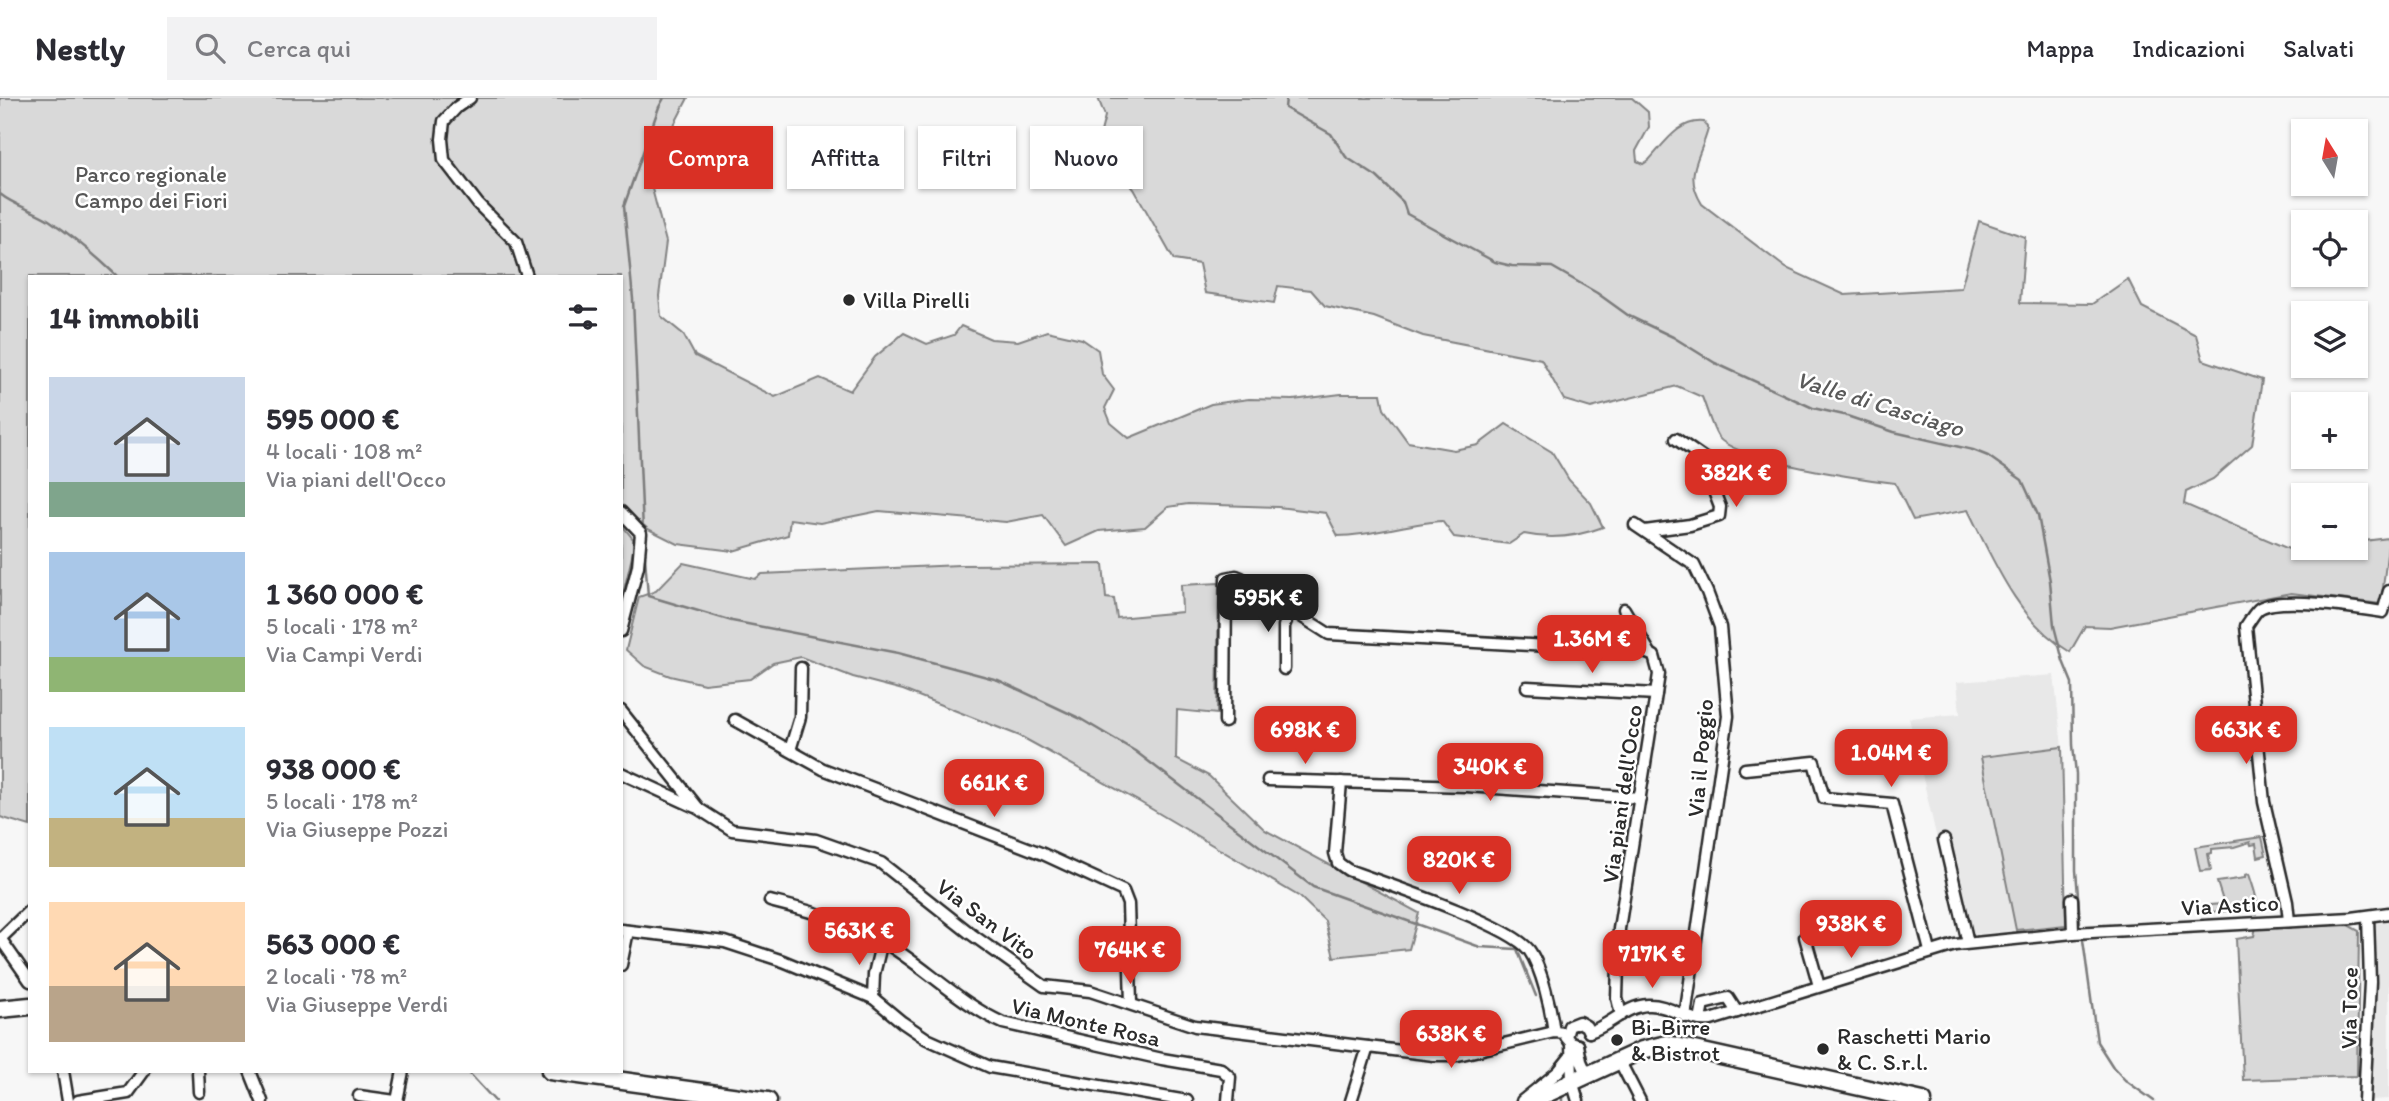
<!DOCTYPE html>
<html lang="it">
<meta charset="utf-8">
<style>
body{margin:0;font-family:Itim,sans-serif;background:#f2f2f3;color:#2b2b33;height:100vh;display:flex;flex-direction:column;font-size:26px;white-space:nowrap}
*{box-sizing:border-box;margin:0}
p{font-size:23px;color:#7c7c81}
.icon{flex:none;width:38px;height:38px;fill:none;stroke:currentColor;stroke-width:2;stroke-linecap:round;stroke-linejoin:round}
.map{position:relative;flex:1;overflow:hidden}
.side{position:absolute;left:28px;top:177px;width:595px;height:798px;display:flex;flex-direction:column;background:#fff;border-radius:0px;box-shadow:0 2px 5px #0004}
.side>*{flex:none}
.guide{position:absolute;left:644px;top:28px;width:665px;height:63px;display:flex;gap:14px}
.needle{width:46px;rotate:349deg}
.controls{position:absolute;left:2291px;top:21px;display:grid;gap:14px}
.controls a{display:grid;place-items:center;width:77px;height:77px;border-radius:0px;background:#fff;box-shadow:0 2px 5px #0004;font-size:35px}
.price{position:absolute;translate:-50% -60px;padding:0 16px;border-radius:14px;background:#d93025;color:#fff;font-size:23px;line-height:46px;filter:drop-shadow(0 2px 4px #0008)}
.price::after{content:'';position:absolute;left:50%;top:42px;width:21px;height:16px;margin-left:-10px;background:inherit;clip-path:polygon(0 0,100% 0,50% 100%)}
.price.active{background:#222;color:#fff}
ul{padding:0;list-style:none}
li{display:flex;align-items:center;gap:21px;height:175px;padding:0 21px}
li span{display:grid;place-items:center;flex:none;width:196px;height:140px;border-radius:0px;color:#555}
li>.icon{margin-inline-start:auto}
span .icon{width:84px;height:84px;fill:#fffc;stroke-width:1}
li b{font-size:30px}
h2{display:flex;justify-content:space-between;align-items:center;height:84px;padding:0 21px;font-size:30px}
.tag{padding:0 24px;border-radius:0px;background:#fff;box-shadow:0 2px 5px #0004;font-size:24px;line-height:63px}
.tag.active{background:#d93025;color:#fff}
header{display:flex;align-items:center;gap:42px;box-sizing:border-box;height:98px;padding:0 35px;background:#fff;border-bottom:2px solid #e1e1e2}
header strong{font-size:33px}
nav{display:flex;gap:38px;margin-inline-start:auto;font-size:24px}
.search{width:490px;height:63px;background:#f2f2f3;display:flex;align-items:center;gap:18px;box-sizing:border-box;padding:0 24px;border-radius:0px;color:#7c7c81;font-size:26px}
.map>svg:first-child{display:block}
.built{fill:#e8e8e8}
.green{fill:#d9d9d9;stroke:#828282;stroke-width:2}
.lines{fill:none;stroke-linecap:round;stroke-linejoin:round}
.stream{stroke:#7b7b7b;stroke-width:2.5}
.minor-casing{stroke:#2b2b2b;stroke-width:15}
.primary-casing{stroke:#2b2b2b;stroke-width:21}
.minor{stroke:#fff;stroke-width:10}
.primary{stroke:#fff;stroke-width:16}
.poi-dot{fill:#2b2b2b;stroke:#fff;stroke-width:2.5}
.labels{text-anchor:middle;stroke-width:5;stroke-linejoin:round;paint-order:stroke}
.park-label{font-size:23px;fill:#565656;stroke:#fff}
.poi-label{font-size:23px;fill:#2b2b2b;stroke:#fff;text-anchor:start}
.street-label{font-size:23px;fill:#2b2b2b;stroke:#fff}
.water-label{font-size:24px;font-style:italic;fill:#5a5a5a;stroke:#fff}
</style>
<header>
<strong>Nestly</strong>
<div class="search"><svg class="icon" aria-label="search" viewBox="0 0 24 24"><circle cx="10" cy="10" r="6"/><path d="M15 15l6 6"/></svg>Cerca qui</div>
<nav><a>Mappa</a><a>Indicazioni</a><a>Salvati</a></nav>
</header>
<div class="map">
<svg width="2389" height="1003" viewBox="0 0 2389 1003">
<rect width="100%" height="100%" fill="#f7f7f7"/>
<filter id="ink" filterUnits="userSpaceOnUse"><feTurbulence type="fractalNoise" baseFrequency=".0143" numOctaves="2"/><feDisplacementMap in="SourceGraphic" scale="14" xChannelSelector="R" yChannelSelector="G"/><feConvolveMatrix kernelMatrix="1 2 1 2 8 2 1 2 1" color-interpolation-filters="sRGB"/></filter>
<g filter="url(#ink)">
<!-- built -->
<g class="built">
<polygon points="2054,577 2062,649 1981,659 2016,832 1970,837 1957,759 1942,763 1909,620 1960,616 1957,584"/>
<polygon points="2389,823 2389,1001 2370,1002 2373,826"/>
</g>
<!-- green -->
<g class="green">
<path d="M 0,0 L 688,0 L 660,54 L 650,83 L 666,144 L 659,198 L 661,218 L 683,236 L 695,258 L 775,299 L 820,280 L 850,293 L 875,259 L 904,235 L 927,246 L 954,237 L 961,228 L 991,241 L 1018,243 L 1047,233 L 1082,241 L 1098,252 L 1102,276 L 1114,292 L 1105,310 L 1111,325 L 1129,340 L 1211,306 L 1249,301 L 1293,302 L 1341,296 L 1381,296 L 1384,311 L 1408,344 L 1454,352 L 1478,347 L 1506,326 L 1552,354 L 1569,382 L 1591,405 L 1603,429 C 1577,439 1552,442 1524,436 L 1509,446 L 1454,439 L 1442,423 C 1407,425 1374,438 1338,438 L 1326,415 L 1278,409 L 1188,406 L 1168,409 L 1145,429 L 1099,433 L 1066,448 L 1043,417 L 1006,424 L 879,413 L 820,425 L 790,421 L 788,437 L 733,453 L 678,446 L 648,431 L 621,408 L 621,178 L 30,178 L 30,728 L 0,719 Z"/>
<path d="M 1098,0 L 1632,0 L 1648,14 L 1649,29 L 1636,53 L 1637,63 L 1643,66 L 1649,62 C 1664,46 1679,21 1704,24 L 1708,31 C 1700,62 1683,75 1702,106 L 1786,170 L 1845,197 L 1961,190 L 1979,123 L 2025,139 L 2020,205 L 2092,206 L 2128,181 L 2142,209 L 2196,237 L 2203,262 L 2262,282 L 2252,347 L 2213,381 L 2186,394 L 2184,406 L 2291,452 L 2356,450 L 2356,444 L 2389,440 L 2381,506 L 2291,495 L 2110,529 L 2085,528 L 2070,554 C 2018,523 1994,464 1968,412 L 1913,422 L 1895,385 C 1862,381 1736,363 1718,339 C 1711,328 1707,311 1702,299 L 1677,288 L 1591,310 L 1564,302 L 1541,261 L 1423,238 L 1374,219 L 1325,208 L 1311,192 L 1278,188 L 1274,205 L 1205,195 L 1199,166 L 1174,162 L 1134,91 L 1097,50 L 1105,18 Z"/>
<polygon points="621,426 633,441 634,450 621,505"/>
<polygon points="683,465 755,481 762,476 959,467 1103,466 1106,500 1114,501 1117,520 1182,514 1181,487 1219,485 1217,616 1177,612 1176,661 1209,678 1265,732 1419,815 1409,851 1334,859 1325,823 1300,799 1138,703 1020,638 903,592 853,579 801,559 773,565 750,581 704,586 670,578 644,568 626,552 639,499 656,493"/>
<polygon points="2062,649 2066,827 2016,832 1981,659"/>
<polygon points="2262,739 2266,757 2258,759 2256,746 2251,747 2250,744 2234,749 2212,751 2212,755 2208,756 2211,772 2200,773 2195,749"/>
<path d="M 2249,776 C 2253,789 2257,797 2258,811 L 2210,814 L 2210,807 L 2222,806 L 2223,803 L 2217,784 L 2245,780 L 2245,777 Z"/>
<polygon points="2348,827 2359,833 2357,978 2243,982 2236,841 2254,838 2256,829"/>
</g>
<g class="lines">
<!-- stream -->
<g class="stream">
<polyline points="1286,0 1285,10 1331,36 1346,59 1377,79 1403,104 1407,116 1495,164 1512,168 1552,169 1597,195 1629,218 1673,239 1715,265 1813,310 1844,317 1894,334 1973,352 1988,358 2022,382 2038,417 2050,483 2054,528 2063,563 2072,585 2073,647 2076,676 2076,772 2080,824"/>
<path d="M 0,96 C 15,108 33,112 49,122 C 74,139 96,158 117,178"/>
<polyline points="643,433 633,201 624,108 659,9 664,0"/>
<polyline points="644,447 648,498 732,523 898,555 998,582 1079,620 1135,653 1313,789 1480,849 1517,851 1536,898"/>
<polyline points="2083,842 2097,944 2113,969 2125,982 2154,1003"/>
<polyline points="469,975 495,1003"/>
<polyline points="1562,1003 1562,999"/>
</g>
<defs>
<g id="minor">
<polyline points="470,0 457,9 444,23 442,41 444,62 478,106 516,144 527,178"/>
<polyline points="621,414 641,435 638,468 621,533"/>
<polyline points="1635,427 1694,467 1707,494 1720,529 1728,618 1685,919"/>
<polyline points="1645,433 1690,427 1719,418 1720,409 1715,396 1712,366 1676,341"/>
<polyline points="1624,511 1650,555"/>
<polyline points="1284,571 1284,528 1290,513"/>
<polyline points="1527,589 1656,596"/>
<polyline points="621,613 699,711 732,732 816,742 881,765 971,836 1044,888 1090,893 1195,928 1368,949"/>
<polyline points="735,622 823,671 1043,756 1123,793 1128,806 1131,905"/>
<polyline points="1225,624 1226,480 1236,478 1241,480 1329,536 1642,553 1654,558 1659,576 1656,596 1619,831 1617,900 1621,917"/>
<polyline points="790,652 800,619 801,570"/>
<polyline points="1745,671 1814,664 1824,700 1892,706 1930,853"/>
<polyline points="621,675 695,709"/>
<polyline points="1268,682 1466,688 1640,700"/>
<path d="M 1341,684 L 1335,755 L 1338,765 L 1348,772 C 1384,785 1508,826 1529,852 C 1542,870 1551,912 1554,934"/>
<polyline points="1944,742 1968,845"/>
<polyline points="2072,801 2073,835"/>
<path d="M 770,803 C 809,813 847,822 882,843 C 922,866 960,906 1003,925 L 1162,961 L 1221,971 L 1230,979 L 1228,1003"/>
<path d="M 2289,823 L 2287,804 L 2264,704 L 2246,528 C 2250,523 2255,513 2260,510 C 2282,498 2357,510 2383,514 L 2389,493"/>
<polyline points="621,832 725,844 783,863 873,900 902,924 927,941 990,969 1187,1003"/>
<polyline points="1805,839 1819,888"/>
<polyline points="0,840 30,883"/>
<polyline points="0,841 30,812"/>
<polyline points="621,867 628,833"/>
<polyline points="873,900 874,876 882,843"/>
<polyline points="1700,922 1703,906 1728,900 1737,914"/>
<path d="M 1589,934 C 1610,928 1625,908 1648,907 C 1670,906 1688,925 1711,922 L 1955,847 L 2073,835 L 2352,820 L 2389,815"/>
<polyline points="1571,945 1572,983 1578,1003"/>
<polyline points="1578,947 1571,945 1566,939 1569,928 1579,924 1586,928 1589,934"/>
<polyline points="1578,947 1581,963 1587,976"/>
<polyline points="1619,962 1640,1003"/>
<polyline points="63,973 68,1003"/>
<polyline points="198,973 199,994"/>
<polyline points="250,973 262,1003"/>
<polyline points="359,998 395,1003"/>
<polyline points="78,1003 128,995 144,973"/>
<polyline points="397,1003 403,973"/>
<polyline points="1351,1003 1368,949 1434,957 1458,957 1554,934 1566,935"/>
<polyline points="1522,1003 1558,974 1570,959"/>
<polyline points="2364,1003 2370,884 2368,819"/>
</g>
<g id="primary">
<polyline points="0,911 30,908"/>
<polyline points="550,973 768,1003"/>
<polyline points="1531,1003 1642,952 1667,946 1923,1003"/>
</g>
</defs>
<!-- minor casing -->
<use href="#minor" class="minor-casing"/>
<!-- primary casing -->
<use href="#primary" class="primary-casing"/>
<!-- minor -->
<use href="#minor" class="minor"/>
<!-- primary -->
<use href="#primary" class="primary"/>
</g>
</g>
<!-- markers -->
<g class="poi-dot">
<circle cx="849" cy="202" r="7"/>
<circle cx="1617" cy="942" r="7"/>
<circle cx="1823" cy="951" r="7"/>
</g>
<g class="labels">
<!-- park labels -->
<g class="park-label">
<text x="151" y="84">Parco regionale<tspan x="151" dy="26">Campo dei Fiori</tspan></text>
</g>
<!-- poi labels -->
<g class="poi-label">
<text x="863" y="210">Villa Pirelli</text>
<text x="1631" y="937">Bi-Birre<tspan x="1631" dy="26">&amp; Bistrot</tspan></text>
<text x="1837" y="946">Raschetti Mario<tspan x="1837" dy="26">&amp; C. S.r.l.</tspan></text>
</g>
<!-- street labels -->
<g class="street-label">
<text transform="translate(1700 660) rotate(-85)" y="8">Via il Poggio</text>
<text transform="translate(1622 696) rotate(-82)" y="8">Via piani dell'Occo</text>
<text transform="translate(2230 807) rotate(-3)" y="8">Via Astico</text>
<text transform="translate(987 821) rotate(37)" y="8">Via San Vito</text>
<text transform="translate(2349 910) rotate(-89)" y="8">Via Toce</text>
<text transform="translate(1086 924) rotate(13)" y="8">Via Monte Rosa</text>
</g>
<!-- water labels -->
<g class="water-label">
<text transform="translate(1880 306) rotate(17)" y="8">Valle di Casciago</text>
</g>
</g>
</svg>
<div class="controls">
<a><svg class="needle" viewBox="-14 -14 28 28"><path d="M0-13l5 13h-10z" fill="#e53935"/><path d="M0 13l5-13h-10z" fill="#7c7c81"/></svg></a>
<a><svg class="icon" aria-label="locate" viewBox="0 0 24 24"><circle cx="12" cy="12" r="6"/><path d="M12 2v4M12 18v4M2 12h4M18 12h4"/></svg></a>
<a><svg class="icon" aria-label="layers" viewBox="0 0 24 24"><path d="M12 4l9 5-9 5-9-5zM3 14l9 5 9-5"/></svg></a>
<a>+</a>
<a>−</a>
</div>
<b class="price" style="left:1736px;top:411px">382K €</b>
<b class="price active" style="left:1268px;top:536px">595K €</b>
<b class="price" style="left:1592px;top:577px">1.36M €</b>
<b class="price" style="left:1305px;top:668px">698K €</b>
<b class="price" style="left:2246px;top:668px">663K €</b>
<b class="price" style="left:1891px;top:691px">1.04M €</b>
<b class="price" style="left:1490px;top:705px">340K €</b>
<b class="price" style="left:994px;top:721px">661K €</b>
<b class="price" style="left:1459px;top:798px">820K €</b>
<b class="price" style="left:1851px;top:862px">938K €</b>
<b class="price" style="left:859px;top:869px">563K €</b>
<b class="price" style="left:1130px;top:888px">764K €</b>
<b class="price" style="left:1652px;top:892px">717K €</b>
<b class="price" style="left:1451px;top:972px">638K €</b>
<div class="guide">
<a class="tag active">Compra</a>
<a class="tag">Affitta</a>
<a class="tag">Filtri</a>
<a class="tag">Nuovo</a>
</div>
<section class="side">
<h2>14 immobili<svg class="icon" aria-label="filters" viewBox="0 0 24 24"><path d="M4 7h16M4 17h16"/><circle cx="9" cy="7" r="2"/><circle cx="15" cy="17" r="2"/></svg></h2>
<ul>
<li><span style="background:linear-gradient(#c9d6e8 75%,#7fa58c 0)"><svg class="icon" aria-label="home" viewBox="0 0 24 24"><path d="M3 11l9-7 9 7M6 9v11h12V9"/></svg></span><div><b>595 000 €</b><p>4 locali · 108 m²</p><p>Via piani dell'Occo</p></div></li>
<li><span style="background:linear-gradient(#a9c7e8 75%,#8fb573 0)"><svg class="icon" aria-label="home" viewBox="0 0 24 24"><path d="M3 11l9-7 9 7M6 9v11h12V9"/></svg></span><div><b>1 360 000 €</b><p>5 locali · 178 m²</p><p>Via Campi Verdi</p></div></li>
<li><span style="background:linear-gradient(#bfe0f5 65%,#c2b280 0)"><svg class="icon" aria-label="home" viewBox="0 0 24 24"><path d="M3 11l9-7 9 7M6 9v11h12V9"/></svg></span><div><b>938 000 €</b><p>5 locali · 178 m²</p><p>Via Giuseppe Pozzi</p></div></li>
<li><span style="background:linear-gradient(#ffd9b3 60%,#b9a48a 0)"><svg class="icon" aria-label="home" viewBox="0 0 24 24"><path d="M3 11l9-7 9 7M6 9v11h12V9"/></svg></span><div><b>563 000 €</b><p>2 locali · 78 m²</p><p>Via Giuseppe Verdi</p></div></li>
</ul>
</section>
</div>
